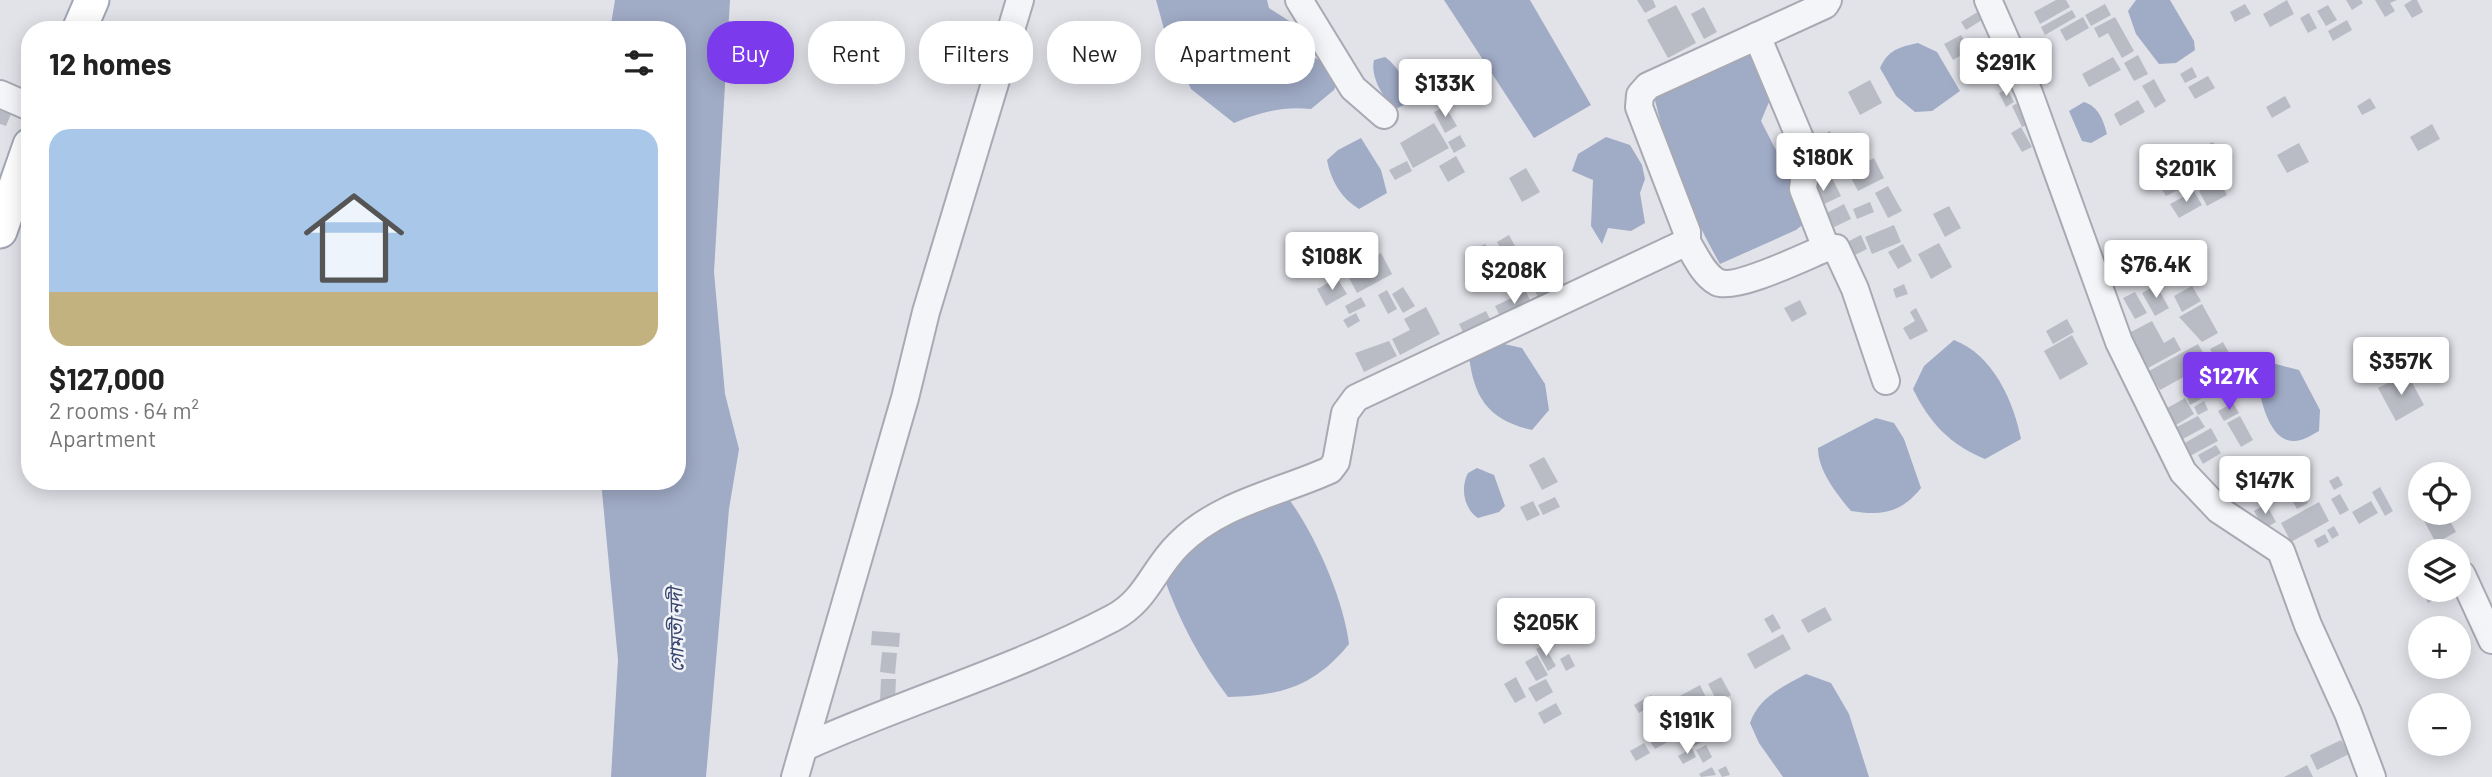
<!DOCTYPE html>
<meta charset="utf-8">
<style>
body{margin:0;font-family:Barlow,"Noto Sans Bengali",sans-serif;background:#f6f6f6;color:#222;height:100vh;display:flex;flex-direction:column;font-size:26px;white-space:nowrap}
*{box-sizing:border-box;margin:0}
p{font-size:23px;color:#767676}
.icon{flex:none;width:38px;height:38px;fill:none;stroke:currentColor;stroke-width:2;stroke-linecap:round;stroke-linejoin:round}
.map{position:relative;flex:1;overflow:hidden}
.drawer{position:absolute;left:21px;top:21px;width:665px;height:469px;display:flex;flex-direction:column;background:#fff;border-radius:28px;box-shadow:0 4px 18px #0003}
.drawer>*{flex:none}
.banner{position:absolute;left:707px;top:21px;width:665px;height:63px;display:flex;gap:14px}
.controls{position:absolute;left:2408px;top:462px;display:grid;gap:14px}
.controls a{display:grid;place-items:center;width:63px;height:63px;border-radius:50%;background:#fff;box-shadow:0 4px 18px #0003;font-size:35px}
.price{position:absolute;translate:-50% -60px;padding:0 16px;border-radius:7px;background:#fff;color:#222;font-size:23px;line-height:46px;filter:drop-shadow(0 2px 4px #0008)}
.price::after{content:'';position:absolute;left:50%;top:42px;width:21px;height:16px;margin-left:-10px;background:inherit;clip-path:polygon(0 0,100% 0,50% 100%)}
.price.on{background:#7c3aed;color:#fff}
ul{padding:0;list-style:none}
li{display:grid;align-content:center;gap:14px;height:371px;padding:0 28px}
li span{display:grid;place-items:center;height:217px;border-radius:21px;color:#555}
li>.icon{margin-inline-start:auto}
span .icon{width:126px;height:126px;fill:#fffc;stroke-width:1}
li b{font-size:30px}
h2{display:flex;justify-content:space-between;align-items:center;height:84px;padding:0 28px;font-size:30px}
.tag{padding:0 24px;border-radius:28px;background:#fff;box-shadow:0 4px 18px #0003;font-size:24px;line-height:63px}
.tag.on{background:#7c3aed;color:#fff}
.map>svg:first-child{display:block}
.water{fill:#a0abc6}
.building{fill:#babcc5}
.lines{fill:none;stroke-linecap:round;stroke-linejoin:round}
.minor-casing{stroke:#a8a9b3;stroke-width:30}
.major-casing{stroke:#a2a6b4;stroke-width:37}
.minor{stroke:#f4f5f8;stroke-width:26}
.major{stroke:#fff;stroke-width:33}
.labels{text-anchor:middle;stroke-width:5;stroke-linejoin:round;paint-order:stroke}
.water-label{font-size:19px;font-style:italic;fill:#394770;stroke:#f1f3f7}
</style>
<div class="map">
<svg width="2492" height="777" viewBox="0 0 2492 777">
<rect width="100%" height="100%" fill="#e2e3e9"/>
<!-- water -->
<g class="water">
<polygon points="615,0 730,0 714,272 725,394 739,449 729,509 706,777 611,777 618,660 601,481 677,481 677,30 610,30"/>
<path d="M 1156,0 L 1267,0 L 1269,8 L 1294,24 L 1314,57 L 1340,74 L 1334,90 L 1311,109 C 1283,106 1261,112 1234,123 L 1191,89 L 1166,36 Z"/>
<polygon points="1444,0 1530,0 1591,105 1534,138"/>
<polygon points="2136,0 2170,0 2194,41 2195,50 2176,63 2159,64 2136,34 2128,11"/>
<path d="M 1751,43 L 1774,90 L 1761,121 L 1780,158 L 1793,173 L 1812,217 L 1796,230 L 1720,264 C 1689,210 1667,153 1653,92 Z"/>
<path d="M 1918,43 L 1937,52 L 1960,91 L 1932,111 L 1915,112 L 1896,96 L 1880,68 C 1888,50 1899,47 1918,43 Z"/>
<path d="M 1385,57 C 1399,67 1407,84 1412,101 L 1398,108 C 1383,101 1370,76 1374,60 Z"/>
<path d="M 2084,102 C 2099,107 2103,120 2107,134 L 2091,143 L 2082,141 L 2069,111 Z"/>
<polygon points="1606,137 1630,145 1642,165 1645,179 1640,193 1645,223 1631,231 1608,228 1602,244 1591,226 1593,180 1572,171 1578,154"/>
<path d="M 1361,138 L 1381,170 L 1387,193 L 1359,209 C 1341,198 1331,181 1327,160 L 1338,150 Z"/>
<path d="M 1954,340 C 1993,355 2013,400 2021,439 L 1985,459 C 1950,445 1929,422 1913,389 L 1924,366 Z"/>
<path d="M 1495,342 L 1522,348 L 1545,384 L 1549,410 L 1532,430 C 1489,420 1474,399 1469,356 Z"/>
<path d="M 2272,363 L 2299,370 L 2320,410 L 2319,431 C 2310,436 2299,444 2287,440 C 2267,434 2256,389 2259,371 Z"/>
<path d="M 1876,418 L 1894,423 L 1904,439 L 1921,488 C 1901,513 1882,516 1851,511 C 1837,494 1818,471 1818,448 Z"/>
<path d="M 1477,468 L 1494,475 L 1505,506 L 1499,512 L 1478,518 C 1464,509 1460,488 1468,473 Z"/>
<path d="M 1286,495 C 1314,532 1343,597 1349,644 C 1315,686 1281,696 1228,697 C 1200,660 1180,622 1164,578 L 1194,535 Z"/>
<path d="M 1806,674 L 1831,683 L 1849,714 L 1869,777 L 1783,777 L 1759,743 L 1750,723 C 1759,697 1782,687 1806,674 Z"/>
</g>
<!-- building -->
<g class="building">
<polygon points="1637,0 1653,0 1656,7 1645,13"/>
<polygon points="2056,0 2066,0 2070,7 2040,24 2034,12"/>
<polygon points="2287,0 2294,14 2270,27 2263,14"/>
<polygon points="2346,0 2361,0 2363,3 2352,10"/>
<polygon points="2375,0 2397,0 2390,3 2395,11 2385,17"/>
<polygon points="2412,0 2417,0 2423,12 2412,18 2404,5"/>
<polygon points="2105,4 2111,15 2091,26 2085,15"/>
<polygon points="2245,4 2251,14 2235,22 2230,12"/>
<polygon points="1676,5 1696,43 1668,58 1647,20"/>
<polygon points="2328,5 2337,20 2326,26 2317,11"/>
<polygon points="1704,7 1717,32 1704,39 1691,14"/>
<polygon points="1981,10 1985,18 1966,30 1961,22"/>
<polygon points="2072,10 2076,17 2045,35 2041,27"/>
<polygon points="2309,13 2317,28 2308,33 2300,18"/>
<polygon points="2083,17 2089,28 2066,41 2060,30"/>
<polygon points="2115,17 2134,51 2122,58 2108,33 2099,38 2094,28"/>
<polygon points="2347,20 2352,30 2333,41 2328,31"/>
<polygon points="1961,35 1970,50 1953,60 1944,44"/>
<polygon points="2138,55 2148,74 2134,81 2124,63"/>
<polygon points="2113,57 2121,70 2089,87 2082,74"/>
<polygon points="2192,67 2197,77 2185,83 2180,74"/>
<polygon points="2208,76 2215,88 2195,99 2188,87"/>
<polygon points="2154,79 2166,101 2155,108 2142,86"/>
<polygon points="1870,80 1882,103 1860,115 1848,92"/>
<polygon points="2007,89 2014,102 2006,107 1999,93"/>
<polygon points="2285,96 2291,107 2272,118 2266,107"/>
<polygon points="2370,98 2376,108 2362,115 2357,106"/>
<polygon points="2138,100 2145,112 2120,126 2114,114"/>
<polygon points="2021,101 2031,123 2022,127 2012,106"/>
<polygon points="1445,106 1457,126 1445,133 1434,112"/>
<polygon points="0,110 11,114 6,126 0,124"/>
<polygon points="1434,123 1449,148 1413,168 1400,143"/>
<polygon points="2432,124 2440,139 2418,151 2410,137"/>
<polygon points="2021,127 2032,147 2022,152 2011,133"/>
<polygon points="1830,131 1843,156 1827,165 1814,140"/>
<polygon points="1460,135 1466,146 1454,153 1448,142"/>
<polygon points="2213,142 2221,157 2208,163 2200,148"/>
<polygon points="2299,143 2309,162 2287,173 2277,155"/>
<polygon points="1456,156 1465,172 1448,182 1439,166"/>
<polygon points="1874,158 1884,178 1858,191 1848,172"/>
<polygon points="1407,161 1412,171 1395,180 1389,170"/>
<polygon points="2163,164 2178,190 2166,196 2151,171"/>
<polygon points="1526,168 1540,192 1522,202 1509,178"/>
<polygon points="1831,176 1841,196 1814,209 1804,190"/>
<polygon points="2219,180 2227,195 2207,206 2199,191"/>
<polygon points="1888,186 1902,211 1888,218 1875,193"/>
<polygon points="2194,191 2202,205 2179,218 2170,204"/>
<polygon points="1870,202 1874,212 1857,219 1853,209"/>
<polygon points="1844,204 1851,219 1826,231 1819,217"/>
<polygon points="1949,206 1961,228 1945,237 1933,214"/>
<polygon points="1894,225 1901,242 1872,254 1865,237"/>
<polygon points="1509,235 1517,250 1505,256 1497,242"/>
<polygon points="1861,235 1867,249 1851,257 1845,243"/>
<polygon points="1939,243 1952,267 1931,279 1918,254"/>
<polygon points="1485,244 1492,255 1481,261 1475,249"/>
<polygon points="1903,244 1912,261 1898,269 1888,252"/>
<polygon points="1381,253 1392,274 1357,293 1346,272"/>
<polygon points="1503,255 1508,263 1489,273 1485,265"/>
<polygon points="1556,276 1560,286 1538,297 1533,287"/>
<polygon points="1337,278 1347,294 1326,306 1317,289"/>
<polygon points="1904,284 1908,294 1896,298 1893,289"/>
<polygon points="2156,285 2169,308 2155,316 2142,293"/>
<polygon points="2192,286 2201,301 2182,312 2174,296"/>
<polygon points="1403,287 1415,306 1403,313 1392,294"/>
<polygon points="1387,290 1397,309 1388,314 1378,295"/>
<polygon points="1526,291 1532,305 1502,320 1495,306"/>
<polygon points="2135,292 2147,313 2135,319 2123,298"/>
<polygon points="1361,297 1366,306 1349,314 1345,306"/>
<polygon points="1800,300 1807,314 1792,322 1784,308"/>
<polygon points="2202,304 2218,333 2202,342 2179,317"/>
<polygon points="1426,307 1440,334 1400,355 1392,339 1410,330 1404,319"/>
<polygon points="1916,308 1928,331 1910,340 1903,328 1915,321 1910,312"/>
<polygon points="1486,311 1492,323 1465,336 1459,324"/>
<polygon points="1356,313 1360,321 1348,328 1343,320"/>
<polygon points="2067,319 2074,332 2053,344 2046,331"/>
<polygon points="2152,321 2164,343 2174,337 2181,350 2148,368 2129,333"/>
<polygon points="2072,335 2088,364 2060,380 2044,351"/>
<polygon points="1389,341 1397,356 1364,372 1355,353"/>
<polygon points="2223,342 2229,353 2216,360 2210,349"/>
<polygon points="2198,344 2209,363 2160,390 2149,371"/>
<polygon points="2218,371 2227,386 2217,391 2209,376"/>
<polygon points="2407,373 2424,405 2396,421 2378,388"/>
<polygon points="2200,391 2204,397 2190,405 2187,398"/>
<polygon points="2185,398 2194,414 2171,428 2162,411"/>
<polygon points="2204,401 2208,410 2198,415 2194,407"/>
<polygon points="2233,403 2239,413 2224,421 2218,411"/>
<polygon points="2198,416 2205,427 2181,440 2175,428"/>
<polygon points="2240,416 2253,440 2241,447 2227,423"/>
<polygon points="2211,428 2218,441 2190,456 2183,444"/>
<polygon points="2216,445 2221,453 2203,464 2198,455"/>
<polygon points="1544,457 1558,482 1542,490 1529,465"/>
<polygon points="2294,460 2304,478 2294,483 2284,465"/>
<polygon points="2282,471 2292,489 2285,493 2275,475"/>
<polygon points="2338,476 2343,485 2334,490 2329,481"/>
<polygon points="2274,478 2283,494 2275,498 2266,483"/>
<polygon points="2299,487 2308,503 2297,509 2288,493"/>
<polygon points="2380,487 2393,511 2385,516 2372,492"/>
<polygon points="2340,494 2349,510 2340,515 2331,499"/>
<polygon points="1555,497 1560,507 1543,515 1538,505"/>
<polygon points="1533,501 1540,515 1527,521 1520,507"/>
<polygon points="2371,501 2378,513 2359,524 2352,512"/>
<polygon points="2319,502 2329,521 2291,542 2281,523"/>
<polygon points="2266,504 2276,522 2264,529 2254,511"/>
<polygon points="2434,513 2446,513 2456,532 2436,543 2423,519"/>
<polygon points="2334,526 2339,535 2332,539 2327,530"/>
<polygon points="2325,534 2329,542 2318,548 2314,540"/>
<polygon points="2421,590 2444,590 2445,593 2428,603"/>
<polygon points="1825,607 1832,620 1808,633 1801,620"/>
<polygon points="1773,614 1781,628 1772,633 1764,619"/>
<polygon points="872,631 900,633 899,647 871,645"/>
<polygon points="1783,634 1791,649 1755,669 1747,654"/>
<polygon points="1544,645 1556,666 1548,671 1536,649"/>
<polygon points="882,652 897,653 895,674 880,672"/>
<polygon points="1569,654 1575,666 1566,671 1560,659"/>
<polygon points="1537,655 1548,675 1536,681 1525,662"/>
<polygon points="1516,677 1526,697 1515,703 1504,684"/>
<polygon points="1721,677 1731,695 1718,703 1708,684"/>
<polygon points="881,679 896,679 895,701 880,700"/>
<polygon points="1546,679 1553,692 1536,702 1528,688"/>
<polygon points="1700,685 1710,706 1698,712 1692,701 1684,705 1680,696"/>
<polygon points="1651,695 1656,703 1639,713 1634,705"/>
<polygon points="1673,698 1677,706 1660,716 1656,708"/>
<polygon points="1556,703 1562,714 1544,724 1538,713"/>
<polygon points="1693,714 1699,724 1686,731 1680,721"/>
<polygon points="1674,720 1682,734 1655,749 1650,741 1664,730 1662,726"/>
<polygon points="1695,729 1702,742 1692,747 1685,734"/>
<polygon points="2341,740 2349,754 2317,770 2310,755"/>
<polygon points="1644,743 1650,753 1636,761 1630,751"/>
<polygon points="1706,745 1712,757 1703,763 1696,750"/>
<polygon points="1692,748 1696,757 1683,764 1678,756"/>
<polygon points="2307,765 2313,777 2284,777"/>
<polygon points="1726,766 1730,775 1722,777 1718,770"/>
<polygon points="1712,767 1716,775 1701,777 1699,774"/>
</g>
<g class="lines">
<defs>
<g id="minor">
<polyline points="1299,0 1353,88 1384,115"/>
<polyline points="1988,0 2029,93 2119,342 2183,472 2219,510 2281,551 2308,625 2348,713 2372,777"/>
<polyline points="1757,36 1807,155 1803,189 1826,248"/>
<polyline points="0,94 30,107"/>
<path d="M 1687,242 C 1695,255 1703,274 1717,282 C 1735,291 1806,256 1826,248 L 1836,248 L 1855,289 L 1886,381"/>
<polyline points="2462,575 2492,640"/>
<path d="M 805,747 C 906,701 1014,670 1113,618 C 1147,600 1153,569 1179,544 C 1220,503 1279,493 1330,470 L 1336,462 L 1345,413 L 1356,398 L 1687,242 L 1687,232 L 1639,107 L 1640,95 L 1648,86 L 1825,5 L 1828,0"/>
<polyline points="795,777 905,398 926,312 1020,0"/>
</g>
<g id="major">
<polyline points="79,30 92,0"/>
<polyline points="0,231 30,145"/>
</g>
</defs>
<!-- minor casing -->
<use href="#minor" class="minor-casing"/>
<!-- major casing -->
<use href="#major" class="major-casing"/>
<!-- minor -->
<use href="#minor" class="minor"/>
<!-- major -->
<use href="#major" class="major"/>
</g>
<g class="labels">
<!-- water labels -->
<g class="water-label">
<text transform="translate(676 630) rotate(-91)" y="7">গোমতী নদী</text>
</g>
</g>
</svg>
<div class="controls">
<a><svg class="icon" aria-label="locate" viewBox="0 0 24 24"><circle cx="12" cy="12" r="6"/><path d="M12 2v4M12 18v4M2 12h4M18 12h4"/></svg></a>
<a><svg class="icon" aria-label="layers" viewBox="0 0 24 24"><path d="M12 4l9 5-9 5-9-5zM3 14l9 5 9-5"/></svg></a>
<a>+</a>
<a>−</a>
</div>
<b class="price" style="left:2006px;top:98px">$291K</b>
<b class="price" style="left:1445px;top:119px">$133K</b>
<b class="price" style="left:1823px;top:193px">$180K</b>
<b class="price" style="left:2186px;top:204px">$201K</b>
<b class="price" style="left:1332px;top:292px">$108K</b>
<b class="price" style="left:2156px;top:300px">$76.4K</b>
<b class="price" style="left:1514px;top:306px">$208K</b>
<b class="price" style="left:2401px;top:397px">$357K</b>
<b class="price on" style="left:2229px;top:412px">$127K</b>
<b class="price" style="left:2265px;top:516px">$147K</b>
<b class="price" style="left:1546px;top:658px">$205K</b>
<b class="price" style="left:1687px;top:756px">$191K</b>
<div class="banner">
<a class="tag on">Buy</a>
<a class="tag">Rent</a>
<a class="tag">Filters</a>
<a class="tag">New</a>
<a class="tag">Apartment</a>
</div>
<section class="drawer">
<h2>12 homes<svg class="icon" aria-label="filters" viewBox="0 0 24 24"><path d="M4 7h16M4 17h16"/><circle cx="9" cy="7" r="2"/><circle cx="15" cy="17" r="2"/></svg></h2>
<ul>
<li><span style="background:linear-gradient(#a9c7e8 75%,#c2b280 0)"><svg class="icon" aria-label="home" viewBox="0 0 24 24"><path d="M3 11l9-7 9 7M6 9v11h12V9"/></svg></span><div><b>$127,000</b><p>2 rooms · 64 m²</p><p>Apartment</p></div></li>
</ul>
</section>
</div>
